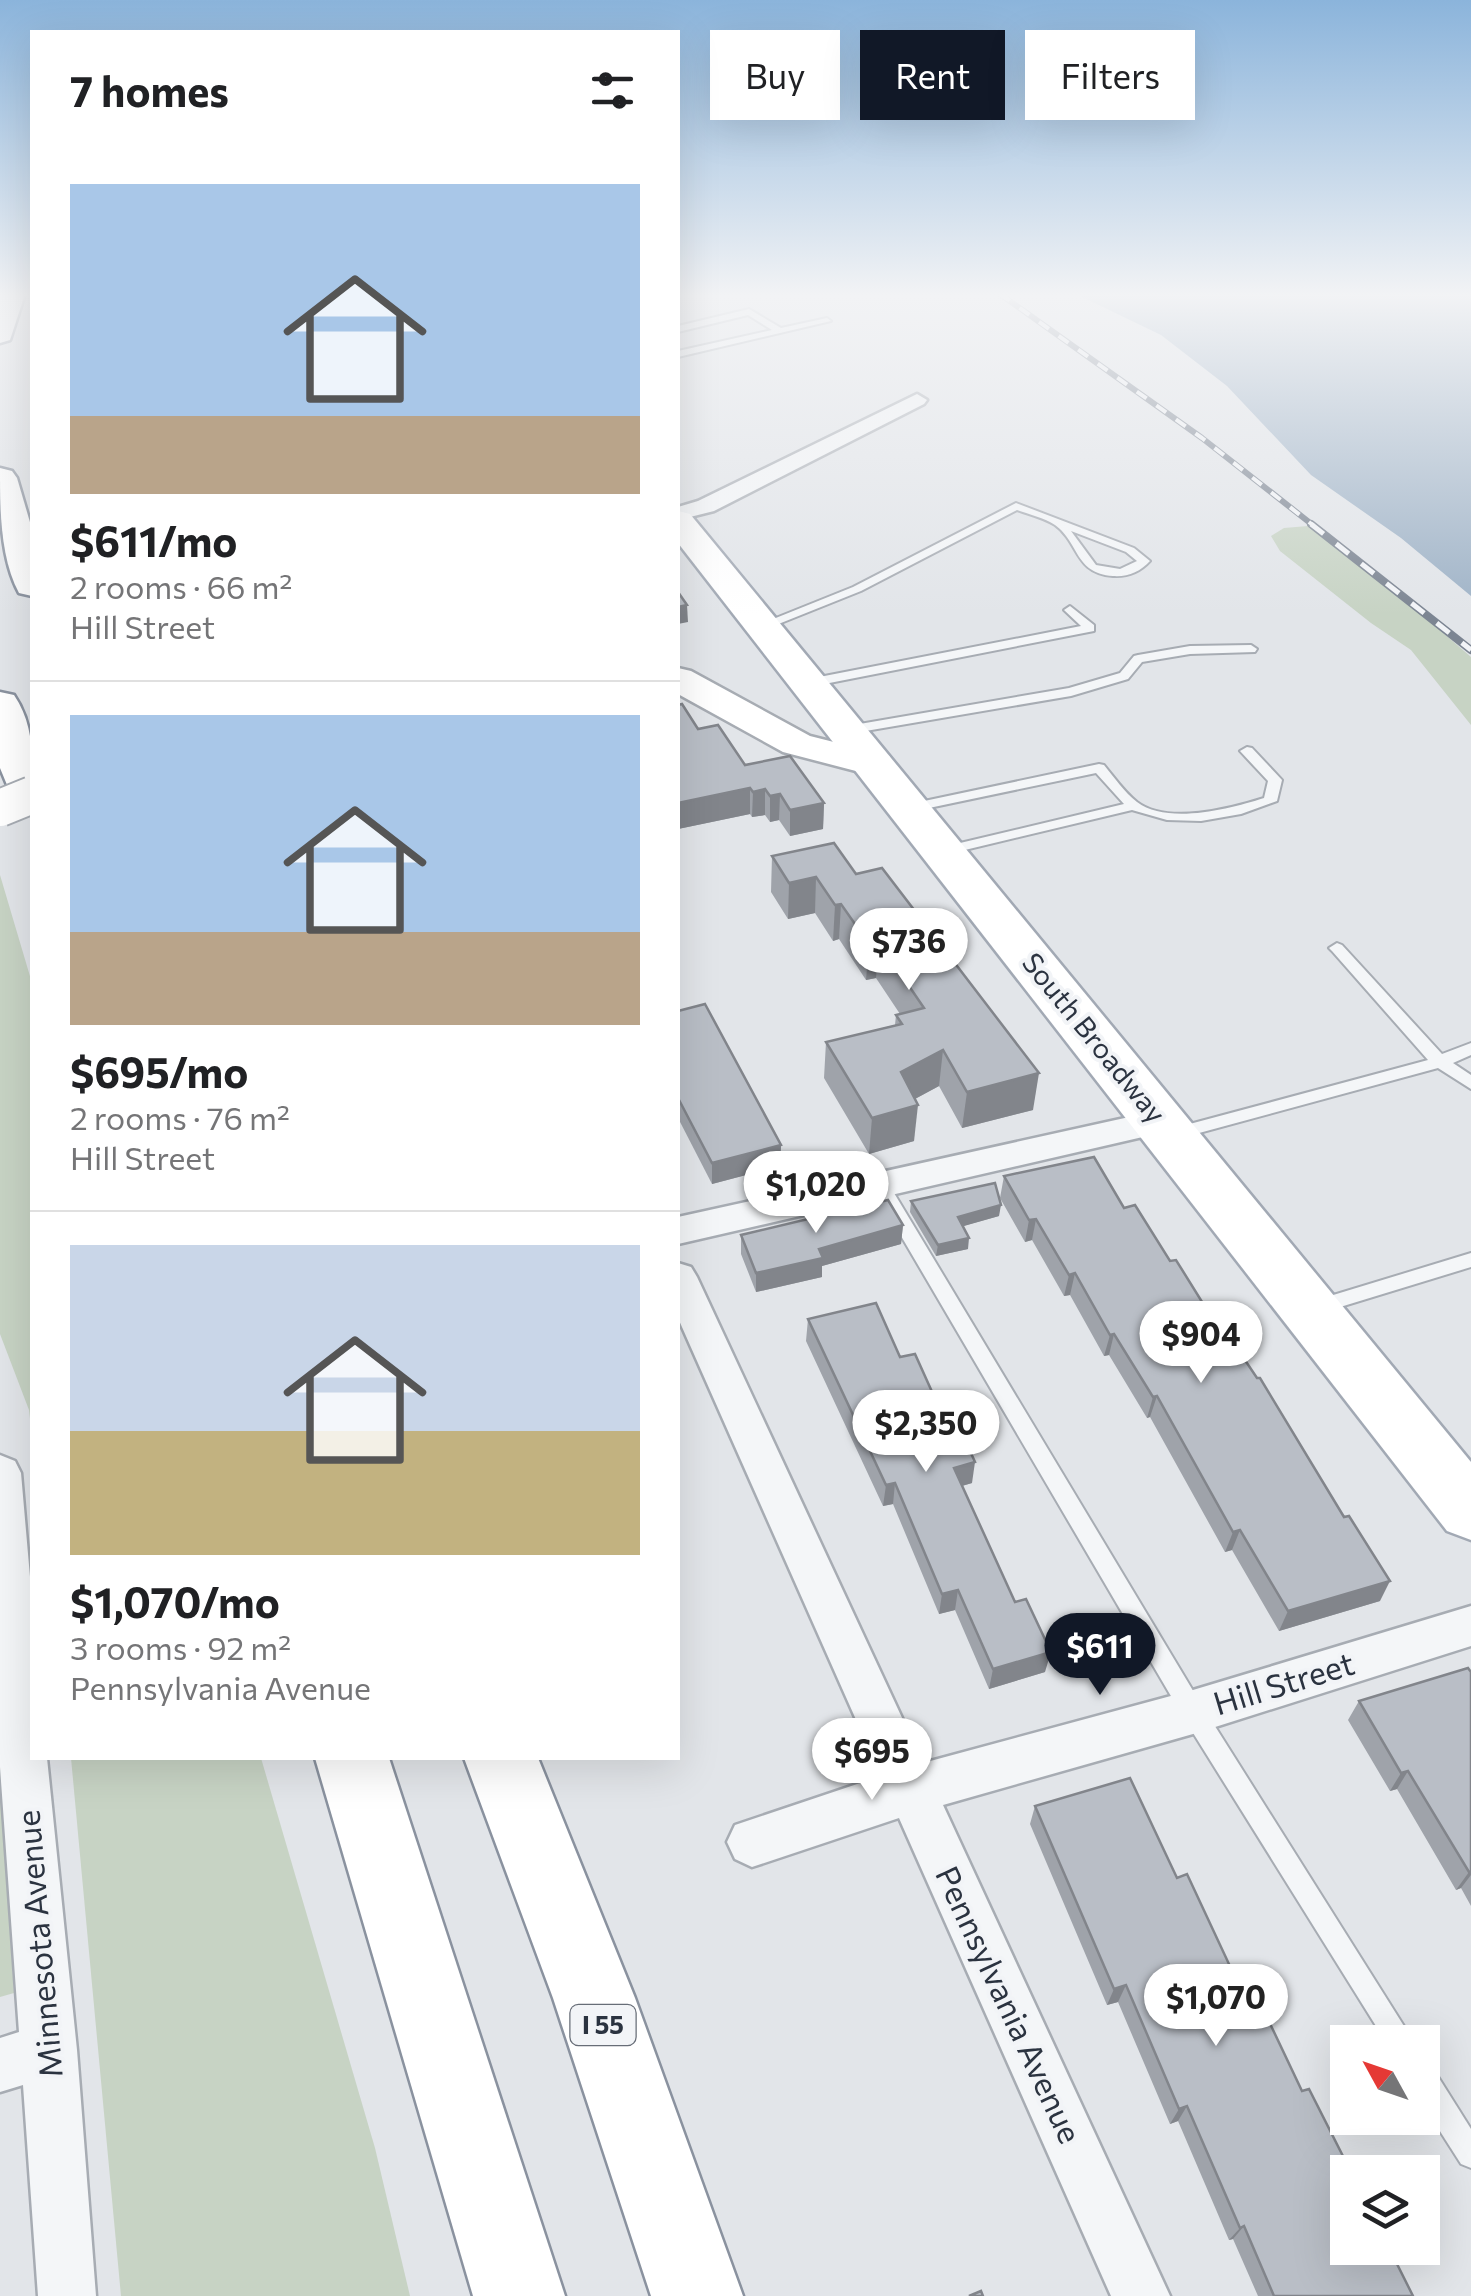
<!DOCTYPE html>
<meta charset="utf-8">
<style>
body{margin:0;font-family:Commissioner,sans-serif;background:#f6f6f6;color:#202124;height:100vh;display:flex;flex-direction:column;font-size:38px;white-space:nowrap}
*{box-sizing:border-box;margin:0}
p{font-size:32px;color:#757577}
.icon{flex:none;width:55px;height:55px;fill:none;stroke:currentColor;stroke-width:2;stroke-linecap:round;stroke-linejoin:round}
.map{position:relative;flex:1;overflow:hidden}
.drawer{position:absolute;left:30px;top:30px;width:650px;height:1730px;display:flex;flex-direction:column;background:#fff;border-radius:0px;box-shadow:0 10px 40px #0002}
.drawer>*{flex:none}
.banner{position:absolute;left:710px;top:30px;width:610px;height:90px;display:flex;gap:20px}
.needle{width:65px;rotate:310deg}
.buttons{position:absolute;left:1330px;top:2025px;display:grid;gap:20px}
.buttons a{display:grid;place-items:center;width:110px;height:110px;border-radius:0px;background:#fff;box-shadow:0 10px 40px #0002;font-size:50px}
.price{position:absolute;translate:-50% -85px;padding:0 22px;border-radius:35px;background:#fff;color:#222;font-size:32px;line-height:65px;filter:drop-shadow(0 2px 5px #0008)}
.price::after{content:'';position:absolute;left:50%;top:60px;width:30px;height:22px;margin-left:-15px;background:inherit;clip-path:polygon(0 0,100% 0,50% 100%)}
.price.active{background:#111827;color:#fff}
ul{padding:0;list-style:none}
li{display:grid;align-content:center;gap:20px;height:530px;padding:0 40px}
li+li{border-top:2px solid #e0e0e0}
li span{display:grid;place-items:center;height:310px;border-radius:0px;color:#555}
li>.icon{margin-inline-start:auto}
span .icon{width:180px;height:180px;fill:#fffc;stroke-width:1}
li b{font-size:42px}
h2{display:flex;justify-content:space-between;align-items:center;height:120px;padding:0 40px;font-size:42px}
.pill{padding:0 35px;border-radius:0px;background:#fff;box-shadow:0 10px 40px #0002;font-size:35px;line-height:90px}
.pill.active{background:#111827;color:#fff}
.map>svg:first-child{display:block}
.green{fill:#c7d3c4}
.water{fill:#9fb3c7}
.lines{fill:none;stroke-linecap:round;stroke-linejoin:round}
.lane-casing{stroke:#a7acb3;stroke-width:4}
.street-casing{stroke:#a7acb3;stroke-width:5}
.secondary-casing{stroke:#a7acb3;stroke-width:5}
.primary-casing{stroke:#a2a9b4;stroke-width:5}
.highway-casing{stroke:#8a929f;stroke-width:5}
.lane{fill:#f4f6f8;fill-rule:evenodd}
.street{fill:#f4f6f8;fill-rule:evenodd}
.secondary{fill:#fff;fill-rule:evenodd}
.primary{fill:#fff;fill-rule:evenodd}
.highway{fill:#fff;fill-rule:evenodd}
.rail-far1-casing{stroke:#7c8592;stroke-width:6}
.rail-casing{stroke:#7c8592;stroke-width:8}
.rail-far1{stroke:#f2f4f7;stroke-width:4;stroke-dasharray:12;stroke-linecap:butt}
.rail{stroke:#f2f4f7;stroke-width:5;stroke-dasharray:16;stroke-linecap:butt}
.secondary-bridge-casing{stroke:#a7acb3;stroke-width:40;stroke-linecap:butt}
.secondary-bridge{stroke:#fff;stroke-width:36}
.wall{fill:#9fa3aa}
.shaded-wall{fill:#82858b}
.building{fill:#b9bec6;stroke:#82858b;stroke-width:2.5}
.labels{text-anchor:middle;stroke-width:8;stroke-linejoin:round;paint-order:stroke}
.shield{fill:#f2f4f7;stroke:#676d77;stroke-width:2.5}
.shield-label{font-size:25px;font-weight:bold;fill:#2b3340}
.street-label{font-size:28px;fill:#2b3340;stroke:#f2f4f7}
.near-street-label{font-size:32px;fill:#2b3340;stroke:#f2f4f7}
</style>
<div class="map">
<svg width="1471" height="2296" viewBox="0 0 1471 2296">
<rect width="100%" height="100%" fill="#e2e5e9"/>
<!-- green -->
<g class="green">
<polygon points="1308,526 1329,534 1471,657 1471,725 1411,650 1371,623 1280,551 1271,536 1284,528"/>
<polygon points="0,875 32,983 32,1436 29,1410 0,1334"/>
<polygon points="71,1758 261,1758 375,2148 410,2296 121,2296"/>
<polygon points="0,1778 14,1993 0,1997"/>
</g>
<!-- water -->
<polygon class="water" points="1076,294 1471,294 1471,596 1401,538 1311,475 1227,386 1161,335"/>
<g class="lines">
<defs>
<g id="lane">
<polygon points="749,309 781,328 827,318 831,321 678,357 678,351 772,330 748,315 678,332 678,326"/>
<path d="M 1016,503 L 1134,548 L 1150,561 C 1140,572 1128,577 1113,576 C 1074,573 1080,543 1055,525 C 1045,518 1028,514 1017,510 L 861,591 L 766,629 L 756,626 L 853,587 ZM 1071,531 L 1126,552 L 1137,561 L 1120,569 L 1096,565 Z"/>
<polygon points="1070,606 1094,625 1094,631 809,687 803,683 809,679 1081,626 1064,610"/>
<polygon points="1251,645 1257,649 1255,652 1190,654 1142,662 1128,679 1071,696 848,734 841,730 848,726 1069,688 1120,673 1134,656 1138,655 1190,646"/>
<path d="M 1247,747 L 1252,748 L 1282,780 L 1277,801 L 1241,814 L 1201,821 L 1167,820 L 1132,810 L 944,855 L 937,851 L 939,848 L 1124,804 L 1096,773 L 910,812 L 903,808 L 910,804 L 1099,764 L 1104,765 C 1114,777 1124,792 1137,802 C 1167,825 1230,809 1264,798 L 1268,781 L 1240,751 Z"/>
<polygon points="1337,943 1342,945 1442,1054 1471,1043 1471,1055 1453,1063 1471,1075 1471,1089 1438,1068 1177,1139 1171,1137 1168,1133 1171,1129 1428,1060 1332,951 1329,948"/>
<polygon points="879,1177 885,1178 1201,1704 1414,2042 1386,2042 1185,1720 870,1183"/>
<polygon points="1471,1253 1471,1267 1314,1315 1307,1313 1304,1308 1307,1303"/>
<polygon points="1422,2064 1432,2067 1471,2129 1471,2168 1461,2164 1422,2103"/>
</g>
<g id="street">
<polygon points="917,394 927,400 924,404 714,511 678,520 678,507 698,501"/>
<polygon points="1161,1110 1173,1114 1178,1122 1173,1130 678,1244 678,1217"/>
<polygon points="678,1263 691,1267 697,1277 923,1763 1193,1690 1471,1606 1471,1646 1193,1734 943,1805 1170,2296 1111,2296 899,1818 752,1867 735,1859 727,1842 735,1825 881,1776 678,1318"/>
<polygon points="0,1455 15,1461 21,1473 32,1600 32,1758 47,1758 77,2050 96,2296 38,2296 23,2085 0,2092 0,2038 19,2032 0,1767"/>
</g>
<polygon id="secondary" points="678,668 691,671 810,736 889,756 894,764 889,772 875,776 783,752 678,694"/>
<polygon id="primary" points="678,511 690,514 1471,1462 1471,1540 1447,1531 678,543"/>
<g id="highway">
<polygon points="0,294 25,294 10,340 0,343"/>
<path d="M 0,468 L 12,471 L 17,478 L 32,529 L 32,596 L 19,593 C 0,558 0,508 0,468 Z"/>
<path d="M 0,692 L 14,695 C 38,730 32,773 32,813 L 17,809 L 0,768 Z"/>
<polygon points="315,1758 389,1758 565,2296 473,2296"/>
<polygon points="464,1758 538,1758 635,1998 743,2296 651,2296 553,1998"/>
</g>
</defs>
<!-- lane casing -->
<use href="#lane" class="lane-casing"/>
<!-- street casing -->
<use href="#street" class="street-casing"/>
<!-- secondary casing -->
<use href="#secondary" class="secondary-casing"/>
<!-- primary casing -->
<use href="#primary" class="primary-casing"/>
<!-- highway casing -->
<use href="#highway" class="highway-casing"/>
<!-- lane -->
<use href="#lane" class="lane"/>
<!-- street -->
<use href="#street" class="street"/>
<!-- secondary -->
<use href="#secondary" class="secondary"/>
<!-- primary -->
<use href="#primary" class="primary"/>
<!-- highway -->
<use href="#highway" class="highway"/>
<defs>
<polyline id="rail-far1" points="1000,294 1202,438 1314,526"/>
<polyline id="rail" points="1311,524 1471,650"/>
</defs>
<!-- rail-far1 casing -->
<use href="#rail-far1" class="rail-far1-casing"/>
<!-- rail casing -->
<use href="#rail" class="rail-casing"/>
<!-- rail-far1 -->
<use href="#rail-far1" class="rail-far1"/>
<!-- rail -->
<use href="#rail" class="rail"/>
<defs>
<polyline id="secondary-bridge" points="0,808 32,795"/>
</defs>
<!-- secondary-bridge casing -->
<use href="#secondary-bridge" class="secondary-bridge-casing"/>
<!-- secondary-bridge -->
<use href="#secondary-bridge" class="secondary-bridge"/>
</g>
<!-- wall -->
<g class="wall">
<polygon points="678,705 698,729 745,765 824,803 823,829 790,836 779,820 770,822 765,815 752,817 750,814 678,829"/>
<polygon points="772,856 856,874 1033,1110 962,1128 939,1086 915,1099 914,1141 869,1154 824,1078 826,1042 895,1025 896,1015 900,1014 876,978 866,980 839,939 833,941 815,913 788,919 771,892"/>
<polygon points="678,1011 781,1145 780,1166 712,1184 678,1118"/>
<polygon points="1004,1176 1124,1208 1380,1601 1279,1631 1232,1550 1225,1552 1150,1417 1147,1418 1109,1355 1104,1356 1070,1295 1064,1296 1032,1240 1025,1242 1000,1198"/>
<polygon points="911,1201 999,1216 963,1226 968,1249 936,1256 910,1212"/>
<polygon points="903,1225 901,1244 822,1266 822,1277 756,1292 741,1254 741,1235"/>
<polygon points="808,1319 900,1357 972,1483 962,1486 1045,1672 989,1689 955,1610 939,1614 893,1504 883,1506 806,1341"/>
<polygon points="1471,1672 1471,1906 1461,1888 1456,1890 1397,1789 1390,1791 1348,1720 1359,1701"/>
<polygon points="1035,1806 1177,1878 1302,2091 1413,2296 1258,2296 1233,2239 1229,2240 1178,2121 1170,2124 1118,2002 1107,2005 1030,1824"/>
</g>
<!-- shaded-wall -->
<g class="shaded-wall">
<polygon points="687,605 688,622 678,624 678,607"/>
<polygon points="750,788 750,814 678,829 678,803"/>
<polygon points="765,789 765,815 752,817 753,792"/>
<polygon points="780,794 779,820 770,822 770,796"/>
<polygon points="824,803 823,829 790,836 790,810"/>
<polygon points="816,877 815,913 788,919 789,883"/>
<polygon points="841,904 839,939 833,941 835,905"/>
<polygon points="879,942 876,978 866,980 869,944"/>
<polygon points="943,1050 939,1086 898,1108 901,1072"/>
<polygon points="1039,1073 1033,1110 962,1128 967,1092"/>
<polygon points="918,1105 914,1141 869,1154 872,1118"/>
<polygon points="781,1145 780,1166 712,1184 712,1163"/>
<polygon points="1001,1205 999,1216 957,1228 958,1217"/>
<polygon points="1036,1219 1032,1240 1025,1242 1029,1220"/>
<polygon points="903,1225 901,1244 822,1266 822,1277 756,1292 756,1273 819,1249"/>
<polygon points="969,1238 968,1249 936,1256 938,1245"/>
<polygon points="1075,1273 1070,1295 1064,1296 1069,1275"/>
<polygon points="1114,1334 1109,1355 1104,1356 1110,1335"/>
<polygon points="1157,1396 1150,1417 1147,1418 1153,1397"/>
<polygon points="975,1462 972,1483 951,1489 954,1468"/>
<polygon points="895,1483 893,1504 883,1506 886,1485"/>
<polygon points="1240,1530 1232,1550 1225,1552 1233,1532"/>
<polygon points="1390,1581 1380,1601 1279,1631 1288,1611"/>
<polygon points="958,1590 955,1610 939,1614 942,1594"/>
<polygon points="1051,1652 1045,1672 989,1689 993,1669"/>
<polygon points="1408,1771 1397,1789 1390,1791 1401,1773"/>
<polygon points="1469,1872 1471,1872 1471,1875 1461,1888 1456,1890"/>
<polygon points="1126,1985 1118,2002 1107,2005 1114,1989"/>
<polygon points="1187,2106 1178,2121 1170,2124 1179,2109"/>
<polygon points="1244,2226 1233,2239 1229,2240 1240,2228"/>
</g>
<!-- building -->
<g class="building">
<polygon points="678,592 687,605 678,607"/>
<polygon points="682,704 698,729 718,725 745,765 790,756 824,803 790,810 780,794 770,796 765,789 753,792 750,788 678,803 678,705"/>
<polygon points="834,843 856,874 882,868 1039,1073 967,1092 943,1050 901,1072 918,1105 872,1118 826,1042 902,1024 896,1015 924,1008 879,942 869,944 841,904 835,905 816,877 789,883 772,856"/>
<polygon points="705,1004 781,1145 712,1163 678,1098 678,1011"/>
<polygon points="1094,1157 1124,1208 1135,1205 1170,1261 1176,1260 1212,1318 1216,1317 1257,1378 1260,1378 1344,1517 1349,1516 1390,1581 1288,1611 1240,1530 1233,1532 1157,1396 1153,1397 1114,1334 1110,1335 1075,1273 1069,1275 1036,1219 1029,1220 1004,1176"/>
<polygon points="995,1183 1001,1205 958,1217 969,1238 938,1245 911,1201"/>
<polygon points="888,1200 903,1225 819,1249 823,1258 756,1273 741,1235"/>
<polygon points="876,1303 900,1357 915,1354 942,1414 952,1412 975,1462 954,1468 1015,1602 1026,1599 1051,1652 993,1669 958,1590 942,1594 895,1483 886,1485 808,1319"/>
<polygon points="1468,1668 1471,1672 1471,1872 1469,1872 1408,1771 1401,1773 1359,1701"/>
<polygon points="1130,1778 1177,1878 1187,1874 1235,1977 1246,1973 1302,2091 1309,2089 1351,2172 1348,2172 1348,2248 1389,2248 1413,2296 1274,2296 1244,2226 1240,2228 1187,2106 1179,2109 1126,1985 1114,1989 1035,1806"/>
<polygon points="981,2291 983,2296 969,2296"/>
</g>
<!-- sky -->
<linearGradient id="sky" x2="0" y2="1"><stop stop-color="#8bb4db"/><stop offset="0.48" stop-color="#f2f3f5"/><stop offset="1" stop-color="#f2f3f5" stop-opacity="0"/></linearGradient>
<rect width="1471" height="615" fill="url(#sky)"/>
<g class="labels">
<!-- shield labels -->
<rect class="shield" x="570.5" y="2005" width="65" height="40" rx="8"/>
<g class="shield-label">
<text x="603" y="2034">I 55</text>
</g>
<!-- street labels -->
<g class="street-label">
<text transform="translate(1094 1038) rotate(51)" y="10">South Broadway</text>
</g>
<!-- near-street labels -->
<g class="near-street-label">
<text transform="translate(1284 1684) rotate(-17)" y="11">Hill Street</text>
<text transform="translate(40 1944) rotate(-95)" y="11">Minnesota Avenue</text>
<text transform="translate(1008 2005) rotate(65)" y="11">Pennsylvania Avenue</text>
</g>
</g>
</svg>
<div class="buttons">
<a><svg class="needle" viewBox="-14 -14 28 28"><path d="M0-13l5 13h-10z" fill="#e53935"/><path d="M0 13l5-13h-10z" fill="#757577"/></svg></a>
<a><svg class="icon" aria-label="layers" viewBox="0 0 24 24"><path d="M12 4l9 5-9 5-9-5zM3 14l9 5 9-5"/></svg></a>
</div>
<b class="price" style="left:909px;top:993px">$736</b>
<b class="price" style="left:816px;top:1236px">$1,020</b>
<b class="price" style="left:1201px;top:1386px">$904</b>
<b class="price" style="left:926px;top:1475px">$2,350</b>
<b class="price active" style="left:1100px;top:1698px">$611</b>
<b class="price" style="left:872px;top:1803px">$695</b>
<b class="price" style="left:1216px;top:2049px">$1,070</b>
<div class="banner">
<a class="pill">Buy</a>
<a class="pill active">Rent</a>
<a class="pill">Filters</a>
</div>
<section class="drawer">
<h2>7 homes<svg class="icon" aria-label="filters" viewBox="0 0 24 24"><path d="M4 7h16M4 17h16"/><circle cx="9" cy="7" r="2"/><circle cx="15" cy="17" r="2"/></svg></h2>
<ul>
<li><span style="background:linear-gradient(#a9c7e8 75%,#b9a48a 0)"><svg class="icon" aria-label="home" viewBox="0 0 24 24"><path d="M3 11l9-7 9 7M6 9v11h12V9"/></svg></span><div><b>$611/mo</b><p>2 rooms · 66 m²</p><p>Hill Street</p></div></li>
<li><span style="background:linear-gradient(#a9c7e8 70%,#b9a48a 0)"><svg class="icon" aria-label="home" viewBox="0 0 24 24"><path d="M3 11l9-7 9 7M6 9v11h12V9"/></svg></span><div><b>$695/mo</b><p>2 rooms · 76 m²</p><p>Hill Street</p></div></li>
<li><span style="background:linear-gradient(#c9d6e8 60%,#c2b280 0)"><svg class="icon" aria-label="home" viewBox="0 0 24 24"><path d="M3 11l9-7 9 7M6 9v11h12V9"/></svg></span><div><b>$1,070/mo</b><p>3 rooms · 92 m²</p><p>Pennsylvania Avenue</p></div></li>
</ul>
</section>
</div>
